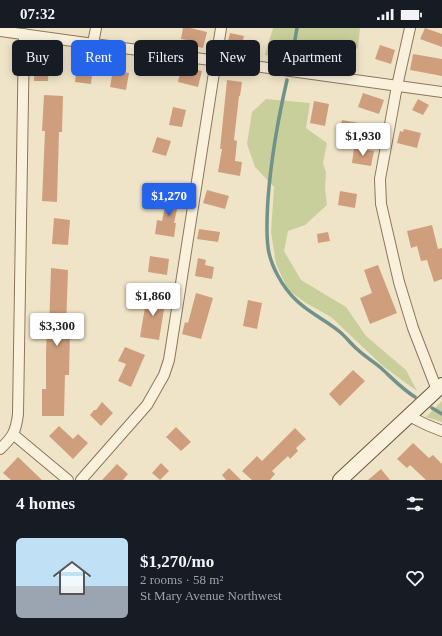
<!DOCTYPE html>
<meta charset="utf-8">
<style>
body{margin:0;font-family:Georgia,serif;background:#242831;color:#f1f3f6;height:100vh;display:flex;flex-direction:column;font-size:15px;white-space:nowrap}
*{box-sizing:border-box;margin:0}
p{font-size:13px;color:#9ea1a6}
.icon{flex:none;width:22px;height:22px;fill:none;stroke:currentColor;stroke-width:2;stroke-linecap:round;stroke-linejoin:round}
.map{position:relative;height:452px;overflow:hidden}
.drawer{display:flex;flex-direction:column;background:#171b24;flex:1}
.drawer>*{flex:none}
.banner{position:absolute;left:12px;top:12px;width:418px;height:36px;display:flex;gap:8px}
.price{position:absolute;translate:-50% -34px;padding:0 9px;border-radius:4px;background:#fff;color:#222;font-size:13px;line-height:26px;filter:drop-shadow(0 1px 2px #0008)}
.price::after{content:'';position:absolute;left:50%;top:24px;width:12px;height:9px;margin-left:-6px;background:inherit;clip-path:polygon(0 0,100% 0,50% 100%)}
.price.on{background:#2563eb;color:#fff}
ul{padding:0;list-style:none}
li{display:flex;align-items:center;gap:12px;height:100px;padding:0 16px}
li+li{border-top:1px solid #363941}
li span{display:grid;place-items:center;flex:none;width:112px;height:80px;border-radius:6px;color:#555}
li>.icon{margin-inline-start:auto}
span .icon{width:48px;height:48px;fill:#fffc;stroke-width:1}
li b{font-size:17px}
h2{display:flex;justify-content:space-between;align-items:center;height:48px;padding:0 16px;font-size:17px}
.pill{padding:0 14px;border-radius:6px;background:#171b24;box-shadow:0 2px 10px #0003;font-size:14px;line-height:36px}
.pill.on{background:#2563eb;color:#fff}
.status{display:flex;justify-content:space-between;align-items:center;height:28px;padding:0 20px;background:#171b24;direction:ltr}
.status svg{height:11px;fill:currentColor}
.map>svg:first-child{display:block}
.green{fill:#c9cf9b}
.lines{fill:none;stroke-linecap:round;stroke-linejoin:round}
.stream{stroke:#6f938a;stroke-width:3.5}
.building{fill:#cf9f7d}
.street-casing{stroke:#8d765c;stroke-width:12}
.secondary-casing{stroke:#6f573f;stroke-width:16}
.street{stroke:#faf1dc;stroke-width:10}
.secondary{stroke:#faf1dc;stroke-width:14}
</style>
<div class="status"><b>07:32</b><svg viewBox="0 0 49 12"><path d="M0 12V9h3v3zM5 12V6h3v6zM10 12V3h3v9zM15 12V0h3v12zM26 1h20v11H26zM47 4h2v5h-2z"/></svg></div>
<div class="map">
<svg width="442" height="452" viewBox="0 0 442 452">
<rect width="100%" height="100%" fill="#f0e4c8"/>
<!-- green -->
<g class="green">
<polygon points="273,0 360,0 358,20 332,34 265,27"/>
<polygon points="266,71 310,75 306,100 327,115 323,135 326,144 325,161 327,177 305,197 288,203 284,223 301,252 346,279 366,308 406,342 417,363 384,339 331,289 306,275 288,262 276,236 271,204 274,159 255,139 247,116 252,84"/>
<polygon points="442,373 442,394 426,389"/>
</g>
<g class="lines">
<!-- stream -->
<g class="stream">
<polyline points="291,34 297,0"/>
<path d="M 287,52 C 278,91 271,131 268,171 C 267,187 266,204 268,219 C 270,237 283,260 296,272 C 309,285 326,292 340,304 C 346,309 351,316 357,321 C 364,328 373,333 381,340 C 392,350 402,361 415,369"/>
<polyline points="432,380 442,386"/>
</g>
</g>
<!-- building -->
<g class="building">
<polygon points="183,0 190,0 207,4 203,20 186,16 187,12 181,11"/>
<polygon points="425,0 442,6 442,19 420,11"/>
<polygon points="230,5 244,8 240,24 226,21"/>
<polygon points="380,17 395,22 391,36 375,31"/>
<polygon points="413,26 442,31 442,48 410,42"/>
<polygon points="35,27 49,28 48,53 34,53"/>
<polygon points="77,36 93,38 91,56 75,54"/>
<polygon points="181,39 202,43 198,59 178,54"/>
<polygon points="113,42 129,45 126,62 110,59"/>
<polygon points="227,52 242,54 240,68 239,68 234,112 237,113 235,133 242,134 240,148 218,144 222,121 220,121"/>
<polygon points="363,65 384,72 379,86 358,79"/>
<polygon points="44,67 63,68 62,104 59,104 57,174 42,173 45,103 42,103"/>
<polygon points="418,71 429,77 423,87 412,82"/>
<polygon points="314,73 329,76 325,98 310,95"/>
<polygon points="173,79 186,82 182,99 169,97"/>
<polygon points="342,92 364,96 361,111 339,107"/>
<polygon points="404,101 421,105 417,120 397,115 400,103 403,104"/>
<polygon points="157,109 171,113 166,128 152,124"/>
<polygon points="354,120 374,123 371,138 352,135"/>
<polygon points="207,162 229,168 225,181 203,175"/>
<polygon points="340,163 357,166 355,180 338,177"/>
<polygon points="168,165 180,168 174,195 176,195 174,209 155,206 157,192 162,193"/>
<polygon points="54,190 70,192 68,217 52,216"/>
<polygon points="432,197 438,221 442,220 442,251 434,254 427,232 421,233 417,218 411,220 407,203"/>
<polygon points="199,201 220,204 218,214 197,211"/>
<polygon points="328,204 330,213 318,215 317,206"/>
<polygon points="150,228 169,231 167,247 148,244"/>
<polygon points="198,230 206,232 205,237 214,239 212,251 195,248"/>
<polygon points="378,237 397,285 370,296 360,270 372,265 364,242"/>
<polygon points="51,240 68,242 66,301 70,302 69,347 65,347 64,388 42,388 42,361 46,361 46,325 47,301 49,301"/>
<polygon points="196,265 213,270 201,311 182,306 185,294 188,295"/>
<polygon points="147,267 166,269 159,312 140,309"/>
<polygon points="248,272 262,275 257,301 243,298"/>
<polygon points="125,319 145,327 131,359 118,353 126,336 118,333"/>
<polygon points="353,342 365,353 340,378 329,366"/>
<polygon points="102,374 113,385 101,398 90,387 94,382 96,382"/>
<polygon points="59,398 73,411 78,406 88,415 73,431 49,408"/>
<polygon points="176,399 191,414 181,423 166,409"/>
<polygon points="295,400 306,411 296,420 298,423 290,431 288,428 272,443 275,446 270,452 252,452 242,443 257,428 262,433"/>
<polygon points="413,415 429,430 433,427 442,436 442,452 426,452 410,437 407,440 397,431"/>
<polygon points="18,429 42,452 11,452 3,445"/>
<polygon points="161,435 169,443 160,452 152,445"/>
<polygon points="117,436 128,446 123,452 102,452"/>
<polygon points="229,440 241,452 226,452 222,447"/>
<polygon points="381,441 390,452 368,452"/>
</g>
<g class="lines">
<defs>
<g id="street">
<polyline points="410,0 397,58 380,151 381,176 399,254 413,300 437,362"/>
<polyline points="0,3 442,64"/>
<polyline points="93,15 96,0"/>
<polyline points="409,388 427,397 442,403"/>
<polyline points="14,407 68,452"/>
<path d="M 0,421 C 13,409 16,403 18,386 L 24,6"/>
<polyline points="81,452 147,377 164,347 169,332 221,0"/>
</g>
<polyline id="secondary" points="340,452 442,357"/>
</defs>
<!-- street casing -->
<use href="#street" class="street-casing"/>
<!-- secondary casing -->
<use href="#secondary" class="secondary-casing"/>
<!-- street -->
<use href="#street" class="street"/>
<!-- secondary -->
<use href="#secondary" class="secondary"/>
</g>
</svg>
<b class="price" style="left:363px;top:129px">$1,930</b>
<b class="price on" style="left:169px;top:189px">$1,270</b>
<b class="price" style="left:153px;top:289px">$1,860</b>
<b class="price" style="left:57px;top:319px">$3,300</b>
<div class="banner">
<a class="pill">Buy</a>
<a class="pill on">Rent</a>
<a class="pill">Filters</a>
<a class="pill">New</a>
<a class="pill">Apartment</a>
</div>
</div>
<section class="drawer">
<h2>4 homes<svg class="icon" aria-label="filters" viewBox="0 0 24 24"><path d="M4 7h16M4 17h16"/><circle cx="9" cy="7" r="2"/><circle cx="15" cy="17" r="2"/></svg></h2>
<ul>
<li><span style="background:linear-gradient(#bfe0f5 60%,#9aa5b1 0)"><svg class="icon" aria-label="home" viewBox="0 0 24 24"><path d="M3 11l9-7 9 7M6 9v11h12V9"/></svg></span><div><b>$1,270/mo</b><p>2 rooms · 58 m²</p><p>St Mary Avenue Northwest</p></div><svg class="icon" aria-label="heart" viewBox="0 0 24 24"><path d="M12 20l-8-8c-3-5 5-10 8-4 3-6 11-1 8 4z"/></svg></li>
</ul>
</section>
